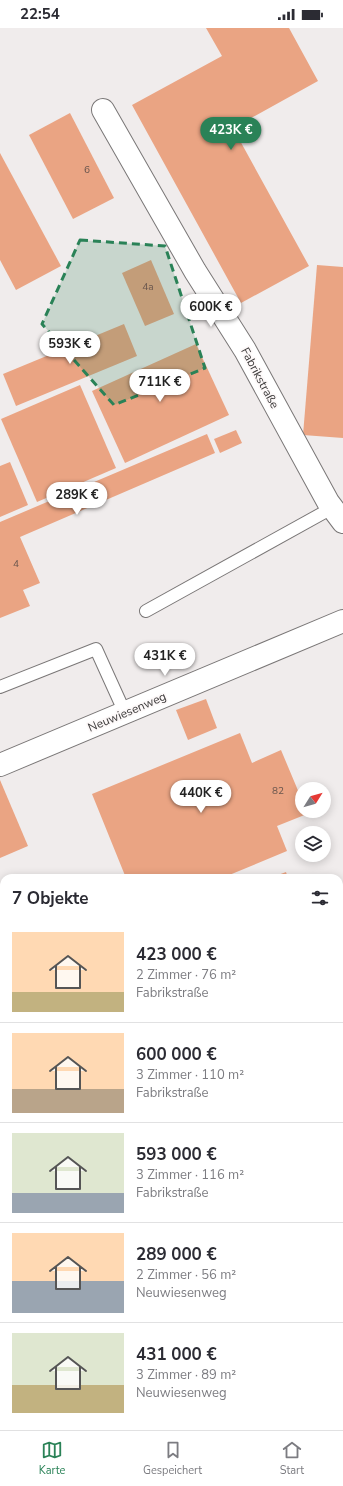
<!DOCTYPE html>
<html lang="de">
<meta charset="utf-8">
<style>
body{margin:0;font-family:"Nunito Sans",sans-serif;background:#f7f7f7;color:#2b2b33;height:100vh;display:flex;flex-direction:column;font-size:15px;white-space:nowrap}
*{box-sizing:border-box;margin:0}
p{font-size:13px;color:#7c7c81}
.icon{flex:none;width:22px;height:22px;fill:none;stroke:currentColor;stroke-width:2;stroke-linecap:round;stroke-linejoin:round}
.map{position:relative;flex:1;overflow:hidden}
.sheet{position:absolute;left:0px;top:846px;width:343px;height:556px;display:flex;flex-direction:column;background:#fff;border-radius:12px 12px 0 0;box-shadow:0 2px 10px #0003}
.sheet>*{flex:none}
.needle{width:26px;rotate:53deg}
.controls{position:absolute;left:295px;top:754px;display:grid;gap:8px}
.controls a{display:grid;place-items:center;width:36px;height:36px;border-radius:50%;background:#fff;box-shadow:0 2px 10px #0003;font-size:20px}
.price{position:absolute;translate:-50% -34px;padding:0 9px;border-radius:14px;background:#fff;color:#222;font-size:13px;line-height:26px;filter:drop-shadow(0 1px 2px #0008)}
.price::after{content:'';position:absolute;left:50%;top:24px;width:12px;height:9px;margin-left:-6px;background:inherit;clip-path:polygon(0 0,100% 0,50% 100%)}
.price.selected{background:#2a8257;color:#fff}
ul{padding:0;list-style:none}
li{display:flex;align-items:center;gap:12px;height:100px;padding:0 12px}
li+li{border-top:1px solid #e1e1e2}
li span{display:grid;place-items:center;flex:none;width:112px;height:80px;border-radius:0px;color:#555}
li>.icon{margin-inline-start:auto}
span .icon{width:48px;height:48px;fill:#fffc;stroke-width:1}
li b{font-size:17px}
h2{display:flex;justify-content:space-between;align-items:center;height:48px;padding:0 12px;font-size:17px}
.status{display:flex;justify-content:space-between;align-items:center;height:28px;padding:0 20px;background:#fff;direction:ltr}
.status svg{height:11px;fill:currentColor}
.tab-bar{display:flex;justify-content:space-around;align-items:center;height:56px;border-top:1px solid #e1e1e2;background:#fff;font-size:11px;color:#7c7c81}
.tab-bar a{display:grid;justify-items:center;gap:2px}
.tab-bar .selected{color:#2a8257}
.map>svg:first-child{display:block}
.building{fill:#eaa483}
.lines{fill:none;stroke-linecap:round;stroke-linejoin:round}
.lane-casing{stroke:#7a7777;stroke-width:14}
.street-casing{stroke:#7a7777;stroke-width:24}
.secondary-casing{stroke:#7a7777;stroke-width:24}
.lane{stroke:#fff;stroke-width:12}
.street{stroke:#fff;stroke-width:22}
.secondary{stroke:#fff;stroke-width:22}
.rail{stroke:#626060;stroke-width:3;stroke-dasharray:8 4;stroke-linecap:butt}
.marked{fill:#2a8257;fill-opacity:0.2;stroke:#2a8257;stroke-width:3;stroke-dasharray:8 5;stroke-linejoin:round}
.labels{text-anchor:middle;stroke-width:3.5;stroke-linejoin:round;paint-order:stroke}
.number-label{font-size:10px;fill:#68554d}
.street-label{font-size:12px;fill:#3d3b3b;stroke:#fdf9f9}
</style>
<div class="status"><b>22:54</b><svg viewBox="0 0 49 12"><path d="M0 12V9h3v3zM5 12V6h3v6zM10 12V3h3v9zM15 12V0h3v12zM26 1h20v11H26zM47 4h2v5h-2z"/></svg></div>
<div class="map">
<svg width="343" height="1402" viewBox="0 0 343 1402">
<rect width="100%" height="100%" fill="#f0ecec"/>
<!-- building -->
<g class="building">
<polygon points="206,0 289,0 318,53 233,100 309,238 241,275 132,77 222,28"/>
<polygon points="70,85 114,170 73,191 29,107"/>
<polygon points="0,125 61,238 16,262 0,232"/>
<polygon points="151,232 174,286 145,298 122,245"/>
<polygon points="317,237 343,239 343,410 303,407"/>
<polygon points="124,296 137,328 16,378 3,346"/>
<polygon points="196,316 229,387 125,435 92,363"/>
<polygon points="80,357 116,440 37,474 1,391"/>
<polygon points="236,402 242,415 220,425 214,411"/>
<polygon points="207,406 215,425 20,509 40,555 23,562 30,578 0,590 0,494"/>
<polygon points="10,434 28,477 0,489 0,438"/>
<polygon points="206,671 217,700 188,712 176,682"/>
<polygon points="240,705 252,735 281,722 302,772 302,783 306,783 307,786 277,798 287,823 222,850 126,850 92,766"/>
<polygon points="0,752 28,818 0,830"/>
<polygon points="286,844 288,850 270,850"/>
<polygon points="0,983 4,985 4,1222 0,1212"/>
<polygon points="0,1264 2,1269 4,1269 4,1327 0,1317"/>
<polygon points="48,1398 149,1398 139,1402 50,1402"/>
</g>
<g class="lines">
<defs>
<g id="lane">
<polyline points="146,583 332,480"/>
<polyline points="0,659 96,621 125,685"/>
<polyline points="339,1104 343,1103"/>
<polyline points="262,1398 264,1402"/>
</g>
<g id="street">
<polyline points="103,82 195,243 245,322 328,474 343,494"/>
<polyline points="0,737 343,593"/>
<polyline points="0,1330 4,1338"/>
<polyline points="36,1398 38,1402"/>
</g>
<g id="secondary">
<polyline points="339,1192 343,1146"/>
<polyline points="322,1402 322,1398"/>
</g>
</defs>
<!-- lane casing -->
<use href="#lane" class="lane-casing"/>
<!-- street casing -->
<use href="#street" class="street-casing"/>
<!-- secondary casing -->
<use href="#secondary" class="secondary-casing"/>
<!-- lane -->
<use href="#lane" class="lane"/>
<!-- street -->
<use href="#street" class="street"/>
<!-- secondary -->
<use href="#secondary" class="secondary"/>
<!-- rail -->
<g class="rail">
<polyline points="339,948 343,896"/>
<polyline points="303,1402 304,1398"/>
</g>
</g>
<!-- marked area -->
<path class="marked" d="M 80,212 L 165,218 L 205,340 L 114,377 L 42,296 Z"/>
<g class="labels">
<!-- number labels -->
<g class="number-label">
<text x="87" y="145">6</text>
<text x="148" y="262">4a</text>
<text x="16" y="539">4</text>
<text x="278" y="766">82</text>
</g>
<!-- street labels -->
<g class="street-label">
<text transform="translate(260 350) rotate(62)" y="4">Fabrikstraße</text>
<text transform="translate(127 684) rotate(-23)" y="4">Neuwiesenweg</text>
</g>
</g>
</svg>
<div class="controls">
<a><svg class="needle" viewBox="-14 -14 28 28"><path d="M0-13l5 13h-10z" fill="#e53935"/><path d="M0 13l5-13h-10z" fill="#7c7c81"/></svg></a>
<a><svg class="icon" aria-label="layers" viewBox="0 0 24 24"><path d="M12 4l9 5-9 5-9-5zM3 14l9 5 9-5"/></svg></a>
</div>
<b class="price selected" style="left:231px;top:123px">423K €</b>
<b class="price" style="left:211px;top:300px">600K €</b>
<b class="price" style="left:70px;top:337px">593K €</b>
<b class="price" style="left:160px;top:375px">711K €</b>
<b class="price" style="left:77px;top:488px">289K €</b>
<b class="price" style="left:165px;top:649px">431K €</b>
<b class="price" style="left:201px;top:786px">440K €</b>
<section class="sheet">
<h2>7 Objekte<svg class="icon" aria-label="filters" viewBox="0 0 24 24"><path d="M4 7h16M4 17h16"/><circle cx="9" cy="7" r="2"/><circle cx="15" cy="17" r="2"/></svg></h2>
<ul>
<li><span style="background:linear-gradient(#ffd9b3 75%,#c2b280 0)"><svg class="icon" aria-label="home" viewBox="0 0 24 24"><path d="M3 11l9-7 9 7M6 9v11h12V9"/></svg></span><div><b>423 000 €</b><p>2 Zimmer · 76 m²</p><p>Fabrikstraße</p></div></li>
<li><span style="background:linear-gradient(#ffd9b3 70%,#b9a48a 0)"><svg class="icon" aria-label="home" viewBox="0 0 24 24"><path d="M3 11l9-7 9 7M6 9v11h12V9"/></svg></span><div><b>600 000 €</b><p>3 Zimmer · 110 m²</p><p>Fabrikstraße</p></div></li>
<li><span style="background:linear-gradient(#dfe7d0 75%,#9aa5b1 0)"><svg class="icon" aria-label="home" viewBox="0 0 24 24"><path d="M3 11l9-7 9 7M6 9v11h12V9"/></svg></span><div><b>593 000 €</b><p>3 Zimmer · 116 m²</p><p>Fabrikstraße</p></div></li>
<li><span style="background:linear-gradient(#ffd9b3 60%,#9aa5b1 0)"><svg class="icon" aria-label="home" viewBox="0 0 24 24"><path d="M3 11l9-7 9 7M6 9v11h12V9"/></svg></span><div><b>289 000 €</b><p>2 Zimmer · 56 m²</p><p>Neuwiesenweg</p></div></li>
<li><span style="background:linear-gradient(#dfe7d0 65%,#c2b280 0)"><svg class="icon" aria-label="home" viewBox="0 0 24 24"><path d="M3 11l9-7 9 7M6 9v11h12V9"/></svg></span><div><b>431 000 €</b><p>3 Zimmer · 89 m²</p><p>Neuwiesenweg</p></div></li>
</ul>
</section>
</div>
<nav class="tab-bar">
<a class="selected"><svg class="icon" aria-label="map" viewBox="0 0 24 24"><path d="M3 6l6-2 6 2 6-2v14l-6 2-6-2-6 2zM9 4v14M15 6v14"/></svg>Karte</a>
<a><svg class="icon" aria-label="saved" viewBox="0 0 24 24"><path d="M7 4h10v16l-5-4-5 4z"/></svg>Gespeichert</a>
<a><svg class="icon" aria-label="home" viewBox="0 0 24 24"><path d="M3 11l9-7 9 7M6 9v11h12V9"/></svg>Start</a>
</nav>
